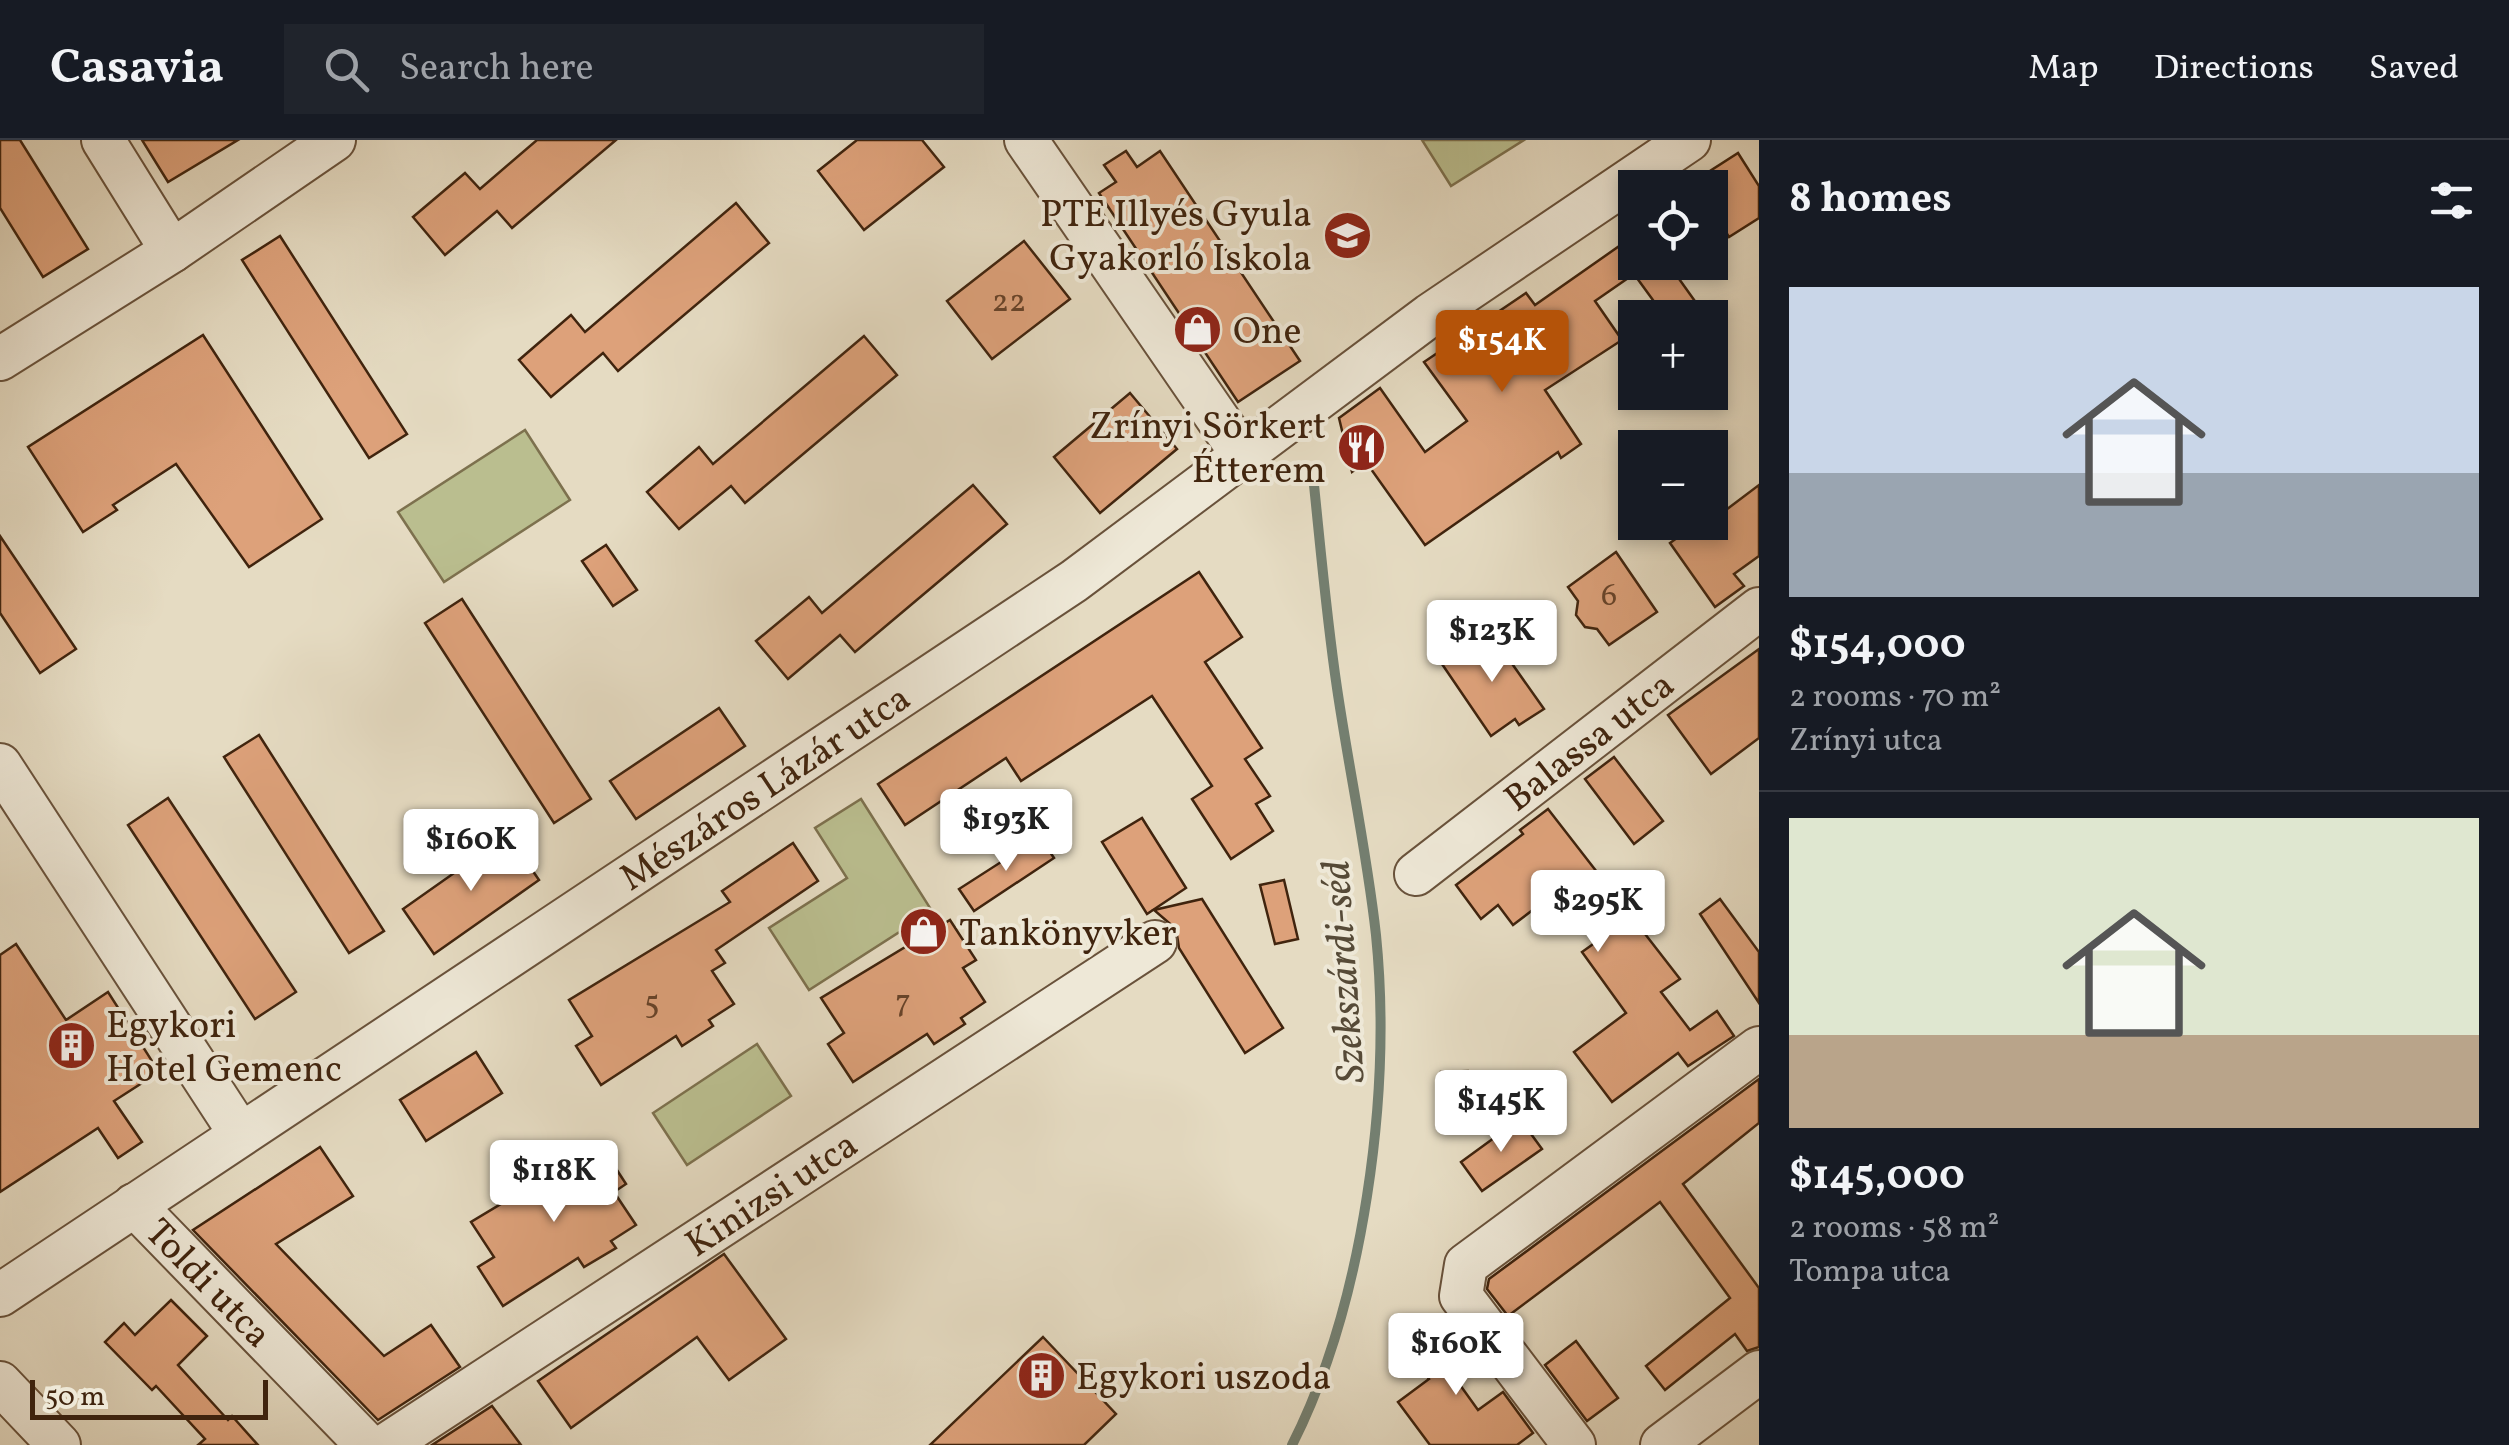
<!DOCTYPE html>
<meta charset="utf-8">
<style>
body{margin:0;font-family:Vollkorn,serif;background:#20242c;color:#f1f3f6;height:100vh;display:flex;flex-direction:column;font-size:38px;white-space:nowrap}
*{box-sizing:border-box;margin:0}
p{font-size:32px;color:#9ea1a6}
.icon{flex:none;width:55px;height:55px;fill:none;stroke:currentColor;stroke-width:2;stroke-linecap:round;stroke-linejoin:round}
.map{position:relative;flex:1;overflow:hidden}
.drawer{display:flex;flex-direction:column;background:#171b24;width:750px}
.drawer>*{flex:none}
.tools{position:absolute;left:1618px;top:30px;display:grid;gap:20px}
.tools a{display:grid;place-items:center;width:110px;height:110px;border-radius:0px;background:#171b24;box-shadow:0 5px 15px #0003;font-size:50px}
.scale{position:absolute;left:30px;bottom:25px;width:238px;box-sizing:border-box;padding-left:10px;border:5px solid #40240e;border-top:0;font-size:28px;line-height:35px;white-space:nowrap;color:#40240e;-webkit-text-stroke:8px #eee8d7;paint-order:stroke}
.price{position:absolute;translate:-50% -85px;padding:0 22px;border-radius:10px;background:#fff;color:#222;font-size:32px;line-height:65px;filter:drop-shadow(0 2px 5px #0008)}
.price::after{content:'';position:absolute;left:50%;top:60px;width:30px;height:22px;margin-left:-15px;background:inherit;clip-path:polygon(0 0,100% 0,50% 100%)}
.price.active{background:#b45309;color:#fff}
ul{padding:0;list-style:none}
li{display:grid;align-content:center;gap:20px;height:530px;padding:0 30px}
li+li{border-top:2px solid #363941}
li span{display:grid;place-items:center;height:310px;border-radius:0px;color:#555}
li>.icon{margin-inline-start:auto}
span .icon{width:180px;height:180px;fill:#fffc;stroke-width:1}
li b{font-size:42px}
h2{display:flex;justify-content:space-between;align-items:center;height:120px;padding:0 30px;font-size:42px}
header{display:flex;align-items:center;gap:60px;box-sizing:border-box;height:140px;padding:0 50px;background:#171b24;border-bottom:2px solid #363941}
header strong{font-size:48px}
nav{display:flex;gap:55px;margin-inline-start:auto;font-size:35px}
.search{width:700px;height:90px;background:#20242c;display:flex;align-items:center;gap:25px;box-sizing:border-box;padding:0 35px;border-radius:0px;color:#9ea1a6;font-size:38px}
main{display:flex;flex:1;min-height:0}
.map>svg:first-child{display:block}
.green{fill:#babe8f;stroke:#7d714e;stroke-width:2.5}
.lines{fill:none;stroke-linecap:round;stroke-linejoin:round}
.stream{stroke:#747f70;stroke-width:10}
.building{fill:#dda17a;stroke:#40240e;stroke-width:2.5}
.minor-casing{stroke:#69523b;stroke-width:46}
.minor{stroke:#eee8d7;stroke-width:42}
.labels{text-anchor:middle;stroke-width:8;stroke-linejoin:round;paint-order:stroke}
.number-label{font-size:32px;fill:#674329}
.poi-label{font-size:38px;fill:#40240e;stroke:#eee8d7;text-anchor:start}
.street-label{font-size:38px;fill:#40240e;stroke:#eee8d7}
.water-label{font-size:40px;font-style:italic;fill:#564a37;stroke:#eee8d7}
</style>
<header>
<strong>Casavia</strong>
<div class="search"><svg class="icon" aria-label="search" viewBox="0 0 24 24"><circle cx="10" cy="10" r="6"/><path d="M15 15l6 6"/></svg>Search here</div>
<nav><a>Map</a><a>Directions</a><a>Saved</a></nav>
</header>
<main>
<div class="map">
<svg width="1759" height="1305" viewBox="0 0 1759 1305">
<rect width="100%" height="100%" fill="#e5dbc2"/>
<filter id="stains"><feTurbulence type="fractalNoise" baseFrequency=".002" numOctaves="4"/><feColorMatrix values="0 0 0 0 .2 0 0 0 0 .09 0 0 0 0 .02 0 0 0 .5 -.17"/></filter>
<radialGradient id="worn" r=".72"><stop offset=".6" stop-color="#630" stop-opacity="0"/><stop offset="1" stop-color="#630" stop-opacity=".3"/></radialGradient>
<!-- green -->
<g class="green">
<polygon points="1422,0 1524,0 1451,46"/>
<polygon points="525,290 570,360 444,442 398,372"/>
<polygon points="861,659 932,771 809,850 769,788 847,738 815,688"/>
<polygon points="757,904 791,956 687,1025 653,973"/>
</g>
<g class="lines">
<!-- stream -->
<path class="stream" d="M 1292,1305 C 1364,1163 1392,953 1376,795 C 1367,713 1349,630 1337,548 C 1327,481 1321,413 1314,345"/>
</g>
<!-- building -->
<g class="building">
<polygon points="0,0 20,0 88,109 43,137 0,68"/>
<polygon points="142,0 238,0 168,42"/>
<polygon points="537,0 616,0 512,88 497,71 445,115 413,77 465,33 480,49"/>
<polygon points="857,0 922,0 944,27 864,90 818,31"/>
<polygon points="1126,11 1137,27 1160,11 1300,221 1238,262 1099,53 1116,42 1104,25"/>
<polygon points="1738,13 1759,46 1759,78 1729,97 1710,67 1710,31"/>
<polygon points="736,63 769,103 618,231 603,213 551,257 519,220 571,175 585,192"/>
<polygon points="1635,95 1635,122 1667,122 1707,178 1666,178 1634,134 1595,161 1622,200 1545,250 1581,304 1561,318 1558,312 1425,405 1366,322 1352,332 1339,278 1380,248 1425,312 1467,281 1424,222 1526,153 1535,165"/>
<polygon points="280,96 407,294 369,318 242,120"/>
<polygon points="1024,101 1070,159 992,219 947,161"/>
<polygon points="203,195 322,379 249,427 176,324 113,365 117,370 83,392 28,307"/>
<polygon points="864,196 897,235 745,363 731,346 679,389 647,352 699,307 713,324"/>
<polygon points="1130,253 1177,309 1100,373 1054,317"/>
<polygon points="973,345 1007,384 855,512 840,495 788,539 756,501 809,457 822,473"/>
<polygon points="1759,345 1759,416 1734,434 1744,446 1715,467 1670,403 1699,382 1710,382"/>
<polygon points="0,396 76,509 40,533 0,473"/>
<polygon points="606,405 637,450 613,466 582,421"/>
<polygon points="1616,412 1657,472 1609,505 1597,489 1585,487 1576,475 1578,461 1568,447"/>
<polygon points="1199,432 1242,497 1205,522 1262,608 1245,619 1270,656 1256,664 1273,691 1231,719 1192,659 1212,646 1152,556 1021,641 1006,618 905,685 878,644"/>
<polygon points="462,459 591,659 554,683 425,483"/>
<polygon points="1489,491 1544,569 1519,585 1515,579 1491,596 1442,524"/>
<polygon points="1759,509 1759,598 1711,634 1668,575"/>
<polygon points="719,568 745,606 636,679 610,641"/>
<polygon points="259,595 384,791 349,813 224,617"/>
<polygon points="1614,617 1663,681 1634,704 1585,639"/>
<polygon points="168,658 296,852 255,879 128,685"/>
<polygon points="1548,669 1680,839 1661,852 1690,890 1717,871 1734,896 1688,926 1678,913 1612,962 1574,912 1626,873 1582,812 1603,797 1564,746 1513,785 1498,765 1481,779 1456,745 1523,694 1520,690"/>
<polygon points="1142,678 1186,748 1147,774 1102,702"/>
<polygon points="508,695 539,740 434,814 403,769"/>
<polygon points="1040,697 1054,718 974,771 959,749"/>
<polygon points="793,703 818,741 716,810 725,823 712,831 734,864 709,880 713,886 682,906 676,896 601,945 576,906 592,896 569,860 730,762 722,751"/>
<polygon points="1284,740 1298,799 1275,804 1260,745"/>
<polygon points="1202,759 1283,888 1245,913 1179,808 1176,789 1154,770"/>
<polygon points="1720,759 1759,812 1759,863 1700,774"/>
<polygon points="950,780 976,820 963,828 985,862 961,878 965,884 934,904 927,894 853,942 828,904 844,893 821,858"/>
<polygon points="16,804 66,880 108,852 159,932 114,961 142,1002 118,1018 98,988 0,1052 0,815"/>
<polygon points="476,912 502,953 426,1001 400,960"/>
<polygon points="1468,931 1481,970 1439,971 1441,932"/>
<polygon points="1759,939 1759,983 1683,1044 1759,1148 1759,1207 1747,1211 1735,1194 1665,1250 1646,1226 1730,1158 1660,1062 1508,1176 1487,1149 1489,1139"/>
<polygon points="1520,979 1542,1009 1482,1051 1461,1022"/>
<polygon points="600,1004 626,1044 614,1052 636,1085 611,1101 616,1108 584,1127 578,1118 503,1166 478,1127 494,1117 471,1082"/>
<polygon points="320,1007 353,1056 276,1104 384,1216 431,1185 460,1227 378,1280 193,1090"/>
<polygon points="724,1114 786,1199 729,1240 697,1197 571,1288 538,1241"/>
<polygon points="171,1160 207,1196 178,1225 228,1280 232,1276 258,1305 198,1305 205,1299 156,1246 152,1250 105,1202 124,1183 135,1195"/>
<polygon points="1445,1176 1467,1205 1450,1218 1456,1226 1450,1231 1478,1270 1503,1252 1533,1293 1517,1305 1430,1305 1398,1262 1429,1239 1405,1205"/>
<polygon points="1043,1197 1116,1274 1084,1305 930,1305"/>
<polygon points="1576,1201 1618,1258 1587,1281 1545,1225"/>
<polygon points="492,1266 521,1305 432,1305"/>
</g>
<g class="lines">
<defs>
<g id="minor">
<polyline points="103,0 172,111"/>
<polyline points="1026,0 1244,317"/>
<polyline points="0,219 172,111 334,0"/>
<polyline points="0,625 239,992"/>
<path id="s1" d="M 1416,734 L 1759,469"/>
<path id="s2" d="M 134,1065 L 367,1305"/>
<path id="s3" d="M 0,1155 L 1074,441 L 1430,175 L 1689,0"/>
<polyline points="0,1243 59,1305"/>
<path id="s4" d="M 386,1305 L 1155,802"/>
<polyline points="1574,1305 1461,1156 1466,1125 1759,908"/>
<polyline points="1662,1305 1759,1232"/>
</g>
</defs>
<!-- minor casing -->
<use href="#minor" class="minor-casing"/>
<!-- minor -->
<use href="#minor" class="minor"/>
</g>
<!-- icons -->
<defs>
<symbol id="school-disc" viewBox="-11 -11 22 22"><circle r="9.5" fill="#8f2418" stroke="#eee8d7"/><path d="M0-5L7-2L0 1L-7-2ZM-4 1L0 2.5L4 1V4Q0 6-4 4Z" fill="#fff"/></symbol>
<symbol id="shop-disc" viewBox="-11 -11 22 22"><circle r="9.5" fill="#8f2418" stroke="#eee8d7"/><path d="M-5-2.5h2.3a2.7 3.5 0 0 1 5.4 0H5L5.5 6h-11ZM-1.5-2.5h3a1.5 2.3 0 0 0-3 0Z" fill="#fff"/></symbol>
<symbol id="restaurant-disc" viewBox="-11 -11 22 22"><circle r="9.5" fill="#8f2418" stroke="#eee8d7"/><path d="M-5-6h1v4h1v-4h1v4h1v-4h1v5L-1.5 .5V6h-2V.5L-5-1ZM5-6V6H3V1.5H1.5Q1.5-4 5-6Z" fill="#fff"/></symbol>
<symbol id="building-disc" viewBox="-11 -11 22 22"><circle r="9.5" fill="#8f2418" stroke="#eee8d7"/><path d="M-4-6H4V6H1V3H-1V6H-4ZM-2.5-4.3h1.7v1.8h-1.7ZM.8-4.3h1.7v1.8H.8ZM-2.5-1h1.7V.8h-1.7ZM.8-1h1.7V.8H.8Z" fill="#fff"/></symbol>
</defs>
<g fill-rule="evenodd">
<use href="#school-disc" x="1320" y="68" width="55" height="55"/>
<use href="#shop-disc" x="1170" y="162" width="55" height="55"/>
<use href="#restaurant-disc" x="1334" y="280" width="55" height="55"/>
<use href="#shop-disc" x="896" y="764" width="55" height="55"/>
<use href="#building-disc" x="44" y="878" width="55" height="55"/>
<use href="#building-disc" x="1014" y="1208" width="55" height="55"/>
</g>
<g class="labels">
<!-- number labels -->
<g class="number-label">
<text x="1009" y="171">22</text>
<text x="1609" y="465">6</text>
<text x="903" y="871">7</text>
<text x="652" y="873">5</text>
</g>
<!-- poi labels -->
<g class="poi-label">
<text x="1312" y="86" text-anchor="end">PTE Illyés Gyula<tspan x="1312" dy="44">Gyakorló Iskola</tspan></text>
<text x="1233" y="203">One</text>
<text x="1326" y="298" text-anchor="end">Zrínyi Sörkert<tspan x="1326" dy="44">Étterem</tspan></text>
<text x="959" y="805">Tankönyvker</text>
<text x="106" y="897">Egykori<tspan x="106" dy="44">Hotel Gemenc</tspan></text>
<text x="1076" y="1249">Egykori uszoda</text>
</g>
<!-- street labels -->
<g class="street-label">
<text dy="13" stroke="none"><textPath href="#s1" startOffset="218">Balassa utca</textPath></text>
<text dy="13" stroke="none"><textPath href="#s3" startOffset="918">Mészáros Lázár utca</textPath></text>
<text dy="13" stroke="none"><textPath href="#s4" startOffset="460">Kinizsi utca</textPath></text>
<text dy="13" stroke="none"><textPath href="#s2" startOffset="108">Toldi utca</textPath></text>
</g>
<!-- water labels -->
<g class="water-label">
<text transform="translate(1342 832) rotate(-94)" y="14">Szekszárdi-séd</text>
</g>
</g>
<rect width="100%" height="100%" filter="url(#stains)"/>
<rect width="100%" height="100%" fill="url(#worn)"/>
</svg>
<div class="tools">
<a><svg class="icon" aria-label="locate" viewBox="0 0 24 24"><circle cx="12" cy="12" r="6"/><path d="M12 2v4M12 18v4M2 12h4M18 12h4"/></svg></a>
<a>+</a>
<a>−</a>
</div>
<div class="scale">50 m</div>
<b class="price active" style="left:1502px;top:255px">$154K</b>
<b class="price" style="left:1492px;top:545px">$123K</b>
<b class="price" style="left:1006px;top:734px">$193K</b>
<b class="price" style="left:471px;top:754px">$160K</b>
<b class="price" style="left:1598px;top:815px">$295K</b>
<b class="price" style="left:1501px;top:1015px">$145K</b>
<b class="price" style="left:554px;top:1085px">$118K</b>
<b class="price" style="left:1456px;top:1258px">$160K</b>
</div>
<section class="drawer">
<h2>8 homes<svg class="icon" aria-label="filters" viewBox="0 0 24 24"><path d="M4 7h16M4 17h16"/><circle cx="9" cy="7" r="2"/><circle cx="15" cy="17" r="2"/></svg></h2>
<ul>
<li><span style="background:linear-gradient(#c9d6e8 60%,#9aa5b1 0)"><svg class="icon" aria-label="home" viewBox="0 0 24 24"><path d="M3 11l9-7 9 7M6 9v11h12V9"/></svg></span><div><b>$154,000</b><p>2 rooms · 70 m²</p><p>Zrínyi utca</p></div></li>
<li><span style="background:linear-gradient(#dfe7d0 70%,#b9a48a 0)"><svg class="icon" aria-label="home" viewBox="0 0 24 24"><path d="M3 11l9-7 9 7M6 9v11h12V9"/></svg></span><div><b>$145,000</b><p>2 rooms · 58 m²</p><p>Tompa utca</p></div></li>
</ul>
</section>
</main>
